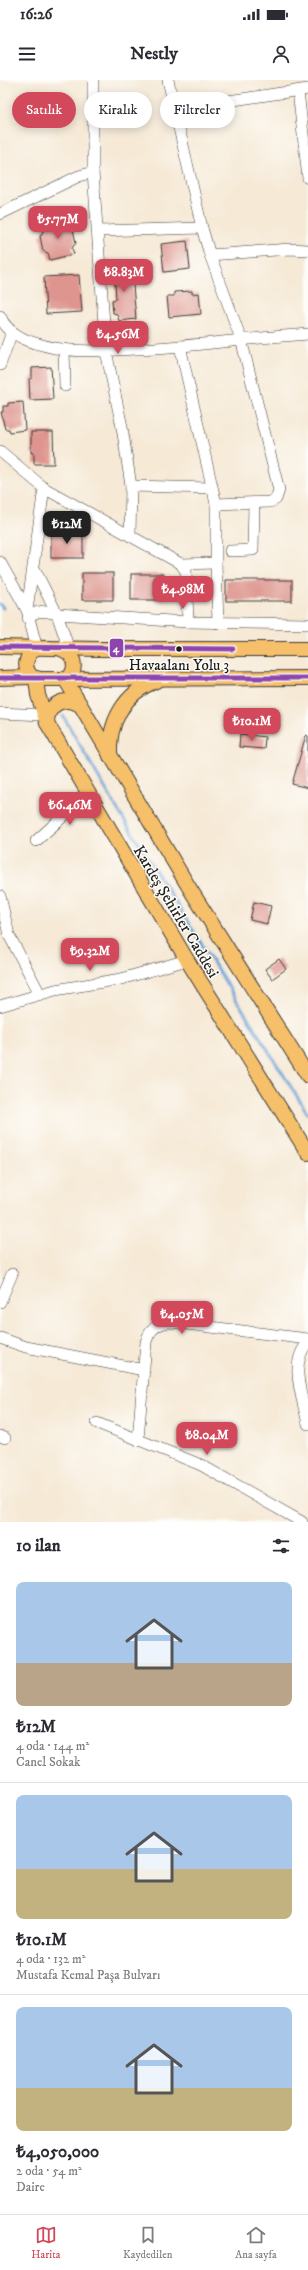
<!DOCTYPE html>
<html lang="tr">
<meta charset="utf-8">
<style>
body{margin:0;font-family:"IM FELL DW Pica",serif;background:#f2f2f3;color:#2b2b33;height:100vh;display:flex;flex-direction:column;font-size:15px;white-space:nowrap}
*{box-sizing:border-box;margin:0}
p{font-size:13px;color:#7c7c81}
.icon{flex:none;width:22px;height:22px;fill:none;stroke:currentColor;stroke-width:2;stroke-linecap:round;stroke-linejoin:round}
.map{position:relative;height:1442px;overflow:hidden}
.details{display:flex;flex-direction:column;background:#fff;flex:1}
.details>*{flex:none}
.guide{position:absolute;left:12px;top:12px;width:284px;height:36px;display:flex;gap:8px}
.price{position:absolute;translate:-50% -34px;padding:0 9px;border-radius:8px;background:#d1495b;color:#fff;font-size:13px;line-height:26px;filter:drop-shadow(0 1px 2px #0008)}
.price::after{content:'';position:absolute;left:50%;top:24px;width:12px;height:9px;margin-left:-6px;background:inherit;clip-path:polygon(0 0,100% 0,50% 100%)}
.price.selected{background:#222;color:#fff}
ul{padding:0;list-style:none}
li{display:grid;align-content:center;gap:8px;height:212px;padding:0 16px}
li+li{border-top:1px solid #e1e1e2}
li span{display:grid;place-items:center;height:124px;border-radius:8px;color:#555}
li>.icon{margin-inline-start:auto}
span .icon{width:72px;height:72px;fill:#fffc;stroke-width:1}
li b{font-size:17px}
h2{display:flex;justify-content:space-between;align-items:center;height:48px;padding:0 16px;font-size:17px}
.chip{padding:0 14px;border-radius:18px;background:#fff;box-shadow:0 2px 10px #0003;font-size:14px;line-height:36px}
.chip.selected{background:#d1495b;color:#fff}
.status{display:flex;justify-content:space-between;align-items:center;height:28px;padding:0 20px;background:#fff;direction:ltr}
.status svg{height:11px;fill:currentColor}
header{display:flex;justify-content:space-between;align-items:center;height:52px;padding:0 16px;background:#fff;font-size:18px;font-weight:700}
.tabs{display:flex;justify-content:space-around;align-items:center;height:56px;border-top:1px solid #e1e1e2;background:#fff;font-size:11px;color:#7c7c81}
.tabs a{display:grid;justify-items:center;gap:2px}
.tabs .selected{color:#d1495b}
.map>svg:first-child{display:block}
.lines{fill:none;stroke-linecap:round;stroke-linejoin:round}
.stream{stroke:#679fd6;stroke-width:3}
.building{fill:#de958f}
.minor-casing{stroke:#3d3b38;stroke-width:12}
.major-casing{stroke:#3d3b38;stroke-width:16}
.minor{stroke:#fff;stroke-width:11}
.major{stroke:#f6c06b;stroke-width:14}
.bus-1-casing{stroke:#fdfcf7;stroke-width:8}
.bus-1{stroke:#8e44ad;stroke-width:5}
.bus-dot{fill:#1c1c1c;stroke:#fdfcf7;stroke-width:1.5}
.labels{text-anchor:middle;stroke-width:3;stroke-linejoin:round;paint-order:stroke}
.bus-label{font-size:15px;fill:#1c1c1c;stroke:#fdfcf7}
.street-label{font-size:16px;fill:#1c1c1c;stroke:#fdfcf7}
.line-badge{stroke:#fdfcf7;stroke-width:1.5}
.badge-label{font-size:11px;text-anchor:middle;font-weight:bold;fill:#fff}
</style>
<div class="status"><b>16:26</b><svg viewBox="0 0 49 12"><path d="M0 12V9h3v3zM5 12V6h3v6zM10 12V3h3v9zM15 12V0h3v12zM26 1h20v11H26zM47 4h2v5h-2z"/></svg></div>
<header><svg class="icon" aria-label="menu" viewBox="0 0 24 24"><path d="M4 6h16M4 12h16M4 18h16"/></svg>Nestly<svg class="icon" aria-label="person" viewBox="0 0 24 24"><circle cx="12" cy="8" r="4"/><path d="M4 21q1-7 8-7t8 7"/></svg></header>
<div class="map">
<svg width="308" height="1442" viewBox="0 0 308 1442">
<rect width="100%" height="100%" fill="#fdfcf7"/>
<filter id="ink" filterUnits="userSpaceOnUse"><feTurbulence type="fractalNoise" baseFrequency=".025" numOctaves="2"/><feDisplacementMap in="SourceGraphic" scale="8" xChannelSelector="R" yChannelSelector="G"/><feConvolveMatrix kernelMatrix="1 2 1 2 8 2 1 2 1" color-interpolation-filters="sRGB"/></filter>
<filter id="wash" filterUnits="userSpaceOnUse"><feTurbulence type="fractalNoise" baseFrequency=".012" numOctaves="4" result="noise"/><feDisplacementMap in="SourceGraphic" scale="16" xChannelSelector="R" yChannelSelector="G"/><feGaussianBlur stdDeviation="0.9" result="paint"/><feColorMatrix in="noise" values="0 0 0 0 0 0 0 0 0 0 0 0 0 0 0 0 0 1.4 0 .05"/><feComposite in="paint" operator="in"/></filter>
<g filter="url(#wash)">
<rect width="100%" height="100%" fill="#f6e9d6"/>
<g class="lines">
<!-- stream -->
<g class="stream">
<polyline points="0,524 3,528"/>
<polyline points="63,636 119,732 308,1034"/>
</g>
</g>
<g id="blocks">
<!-- building -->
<g class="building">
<polygon points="66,140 68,147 73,149 76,163 72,168 74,174 50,180 48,173 43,171 40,156 43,152 42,146"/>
<polygon points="187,161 190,189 164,192 161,164"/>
<polygon points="131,183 136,239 119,241 117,234 113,233 112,220 116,219 114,184"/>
<polygon points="79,195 82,232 46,234 44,197"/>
<polygon points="192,211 192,214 199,213 201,234 169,237 167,216 174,216 174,212"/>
<polygon points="51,287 53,319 30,320 29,299 32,298 32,288"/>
<polygon points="23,322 25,350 10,352 9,349 5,349 1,332 3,332 3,326 8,326 8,323"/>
<polygon points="31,352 53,352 54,384 34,384 34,373 31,373"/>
<rect x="51" y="452" width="32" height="26"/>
<rect x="82" y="493" width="31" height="27"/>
<rect x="131" y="494" width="32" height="26"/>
<rect x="226" y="500" width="66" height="21"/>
<polygon points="240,654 265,657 264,669 239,667"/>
<polygon points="306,655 308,656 308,708 292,704"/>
<polygon points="254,822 271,826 267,844 250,840"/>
<polygon points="279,879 286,889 272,899 265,889"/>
</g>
</g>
</g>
<g filter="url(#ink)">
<use href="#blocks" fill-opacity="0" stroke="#3d3b38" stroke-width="1"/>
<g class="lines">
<defs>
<g id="minor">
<polyline points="93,0 93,92 106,271 122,347 131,406 130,456"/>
<polyline points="168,0 202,148 210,175 241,259 279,410 276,419 270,422 216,424"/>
<polyline points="298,11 308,98"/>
<polyline points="174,29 308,9"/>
<polyline points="0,134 79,96 93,92"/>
<polyline points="98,151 202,148"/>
<polyline points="210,175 290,169 308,170"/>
<path d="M 0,236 C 8,257 35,264 55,268 C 82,273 111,270 138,269 C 195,266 251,258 308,254"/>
<polyline points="180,266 216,424 216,483 181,484"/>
<polyline points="64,269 65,306"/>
<polyline points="0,285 12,252"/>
<polyline points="0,371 44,408 27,530"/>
<polyline points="131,406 212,408"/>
<polyline points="44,408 181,484 186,491 188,542"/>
<polyline points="230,471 253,470 254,423"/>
<polyline points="0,482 27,530 37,569"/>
<polyline points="216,483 218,543"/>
<polyline points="34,488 57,534 69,569"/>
<path d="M 28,538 C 37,529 45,531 57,534 L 188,542 L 308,544"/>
<polyline points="0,633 43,635"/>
<polyline points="36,761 88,714"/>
<polyline points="0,816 9,855 40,914"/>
<polyline points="0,926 55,910 121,899 187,880"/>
<polyline points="0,1222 12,1194"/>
<polyline points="0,1258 26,1267 144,1290"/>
<path d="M 308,1263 C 288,1283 303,1319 308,1344"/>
<polyline points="97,1343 201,1385 302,1442"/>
<polyline points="0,1356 5,1358"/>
<path d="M 138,1360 L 146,1262 C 149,1250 158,1243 170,1242 L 308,1259"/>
</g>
<g id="major">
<polyline points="0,567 99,569 308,569"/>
<path d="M 35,568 C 26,577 22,587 32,597 L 41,599 L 308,598"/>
<path d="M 61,569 C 75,574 78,588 68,599"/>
<polyline points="0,598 32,597"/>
<polyline points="36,599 38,615 47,643 187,880 308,1073"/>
<polyline points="65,599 190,809 308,996"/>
<path d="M 47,643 C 47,625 64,615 80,625"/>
<path d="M 110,676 C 108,643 124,613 156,601"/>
</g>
</defs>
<!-- minor casing -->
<use href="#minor" class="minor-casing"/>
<!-- major casing -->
<use href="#major" class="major-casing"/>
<!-- minor -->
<use href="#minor" class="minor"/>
<!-- major -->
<use href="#major" class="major"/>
<defs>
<g id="bus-1">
<polyline points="0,567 233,569"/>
<polyline points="0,598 308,598"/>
</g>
</defs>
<!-- bus-1 casing -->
<use href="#bus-1" class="bus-1-casing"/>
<!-- bus-1 -->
<use href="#bus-1" class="bus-1"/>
</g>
</g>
<!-- markers -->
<circle class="bus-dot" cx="179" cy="569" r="3.5"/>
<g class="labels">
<!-- bus labels -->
<g class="bus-label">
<text x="179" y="590">Havaalanı Yolu 3</text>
</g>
<!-- street labels -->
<g class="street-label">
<text transform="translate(177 831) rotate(59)" y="6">Kardeş Şehirler Caddesi</text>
</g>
</g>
<rect class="line-badge" x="109" y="558" width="15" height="20" rx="4" fill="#8e44ad"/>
<g class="badge-label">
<text x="116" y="572">4</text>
</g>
</svg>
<b class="price" style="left:58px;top:160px">₺5.77M</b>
<b class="price" style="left:124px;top:213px">₺8.83M</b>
<b class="price" style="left:118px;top:275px">₺4.56M</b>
<b class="price selected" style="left:67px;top:465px">₺12M</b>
<b class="price" style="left:183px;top:530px">₺4.98M</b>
<b class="price" style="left:252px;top:662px">₺10.1M</b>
<b class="price" style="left:70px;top:746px">₺6.46M</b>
<b class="price" style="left:90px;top:892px">₺9.32M</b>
<b class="price" style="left:182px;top:1255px">₺4.05M</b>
<b class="price" style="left:207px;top:1376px">₺8.04M</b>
<div class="guide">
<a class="chip selected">Satılık</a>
<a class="chip">Kiralık</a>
<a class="chip">Filtreler</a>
</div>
</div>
<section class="details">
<h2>10 ilan<svg class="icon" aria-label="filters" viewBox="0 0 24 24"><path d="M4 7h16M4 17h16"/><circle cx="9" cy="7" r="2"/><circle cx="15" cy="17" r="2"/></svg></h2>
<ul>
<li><span style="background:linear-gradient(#a9c7e8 65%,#b9a48a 0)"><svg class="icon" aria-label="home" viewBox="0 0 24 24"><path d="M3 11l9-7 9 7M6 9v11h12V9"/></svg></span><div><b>₺12M</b><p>4 oda · 144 m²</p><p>Canel Sokak</p></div></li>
<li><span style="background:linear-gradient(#a9c7e8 60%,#c2b280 0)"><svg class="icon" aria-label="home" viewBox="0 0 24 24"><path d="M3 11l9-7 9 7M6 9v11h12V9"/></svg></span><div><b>₺10.1M</b><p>4 oda · 132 m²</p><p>Mustafa Kemal Paşa Bulvarı</p></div></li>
<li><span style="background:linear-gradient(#a9c7e8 65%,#c2b280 0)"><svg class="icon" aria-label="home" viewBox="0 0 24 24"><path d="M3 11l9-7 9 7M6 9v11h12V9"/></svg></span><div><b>₺4,050,000</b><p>2 oda · 54 m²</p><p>Daire</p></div></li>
</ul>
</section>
<nav class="tabs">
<a class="selected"><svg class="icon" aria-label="map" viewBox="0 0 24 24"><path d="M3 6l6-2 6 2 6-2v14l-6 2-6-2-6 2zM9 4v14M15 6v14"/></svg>Harita</a>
<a><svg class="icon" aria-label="saved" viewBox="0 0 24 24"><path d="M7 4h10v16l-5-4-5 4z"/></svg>Kaydedilen</a>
<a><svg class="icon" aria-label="home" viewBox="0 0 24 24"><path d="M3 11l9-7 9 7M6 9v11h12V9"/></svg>Ana sayfa</a>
</nav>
